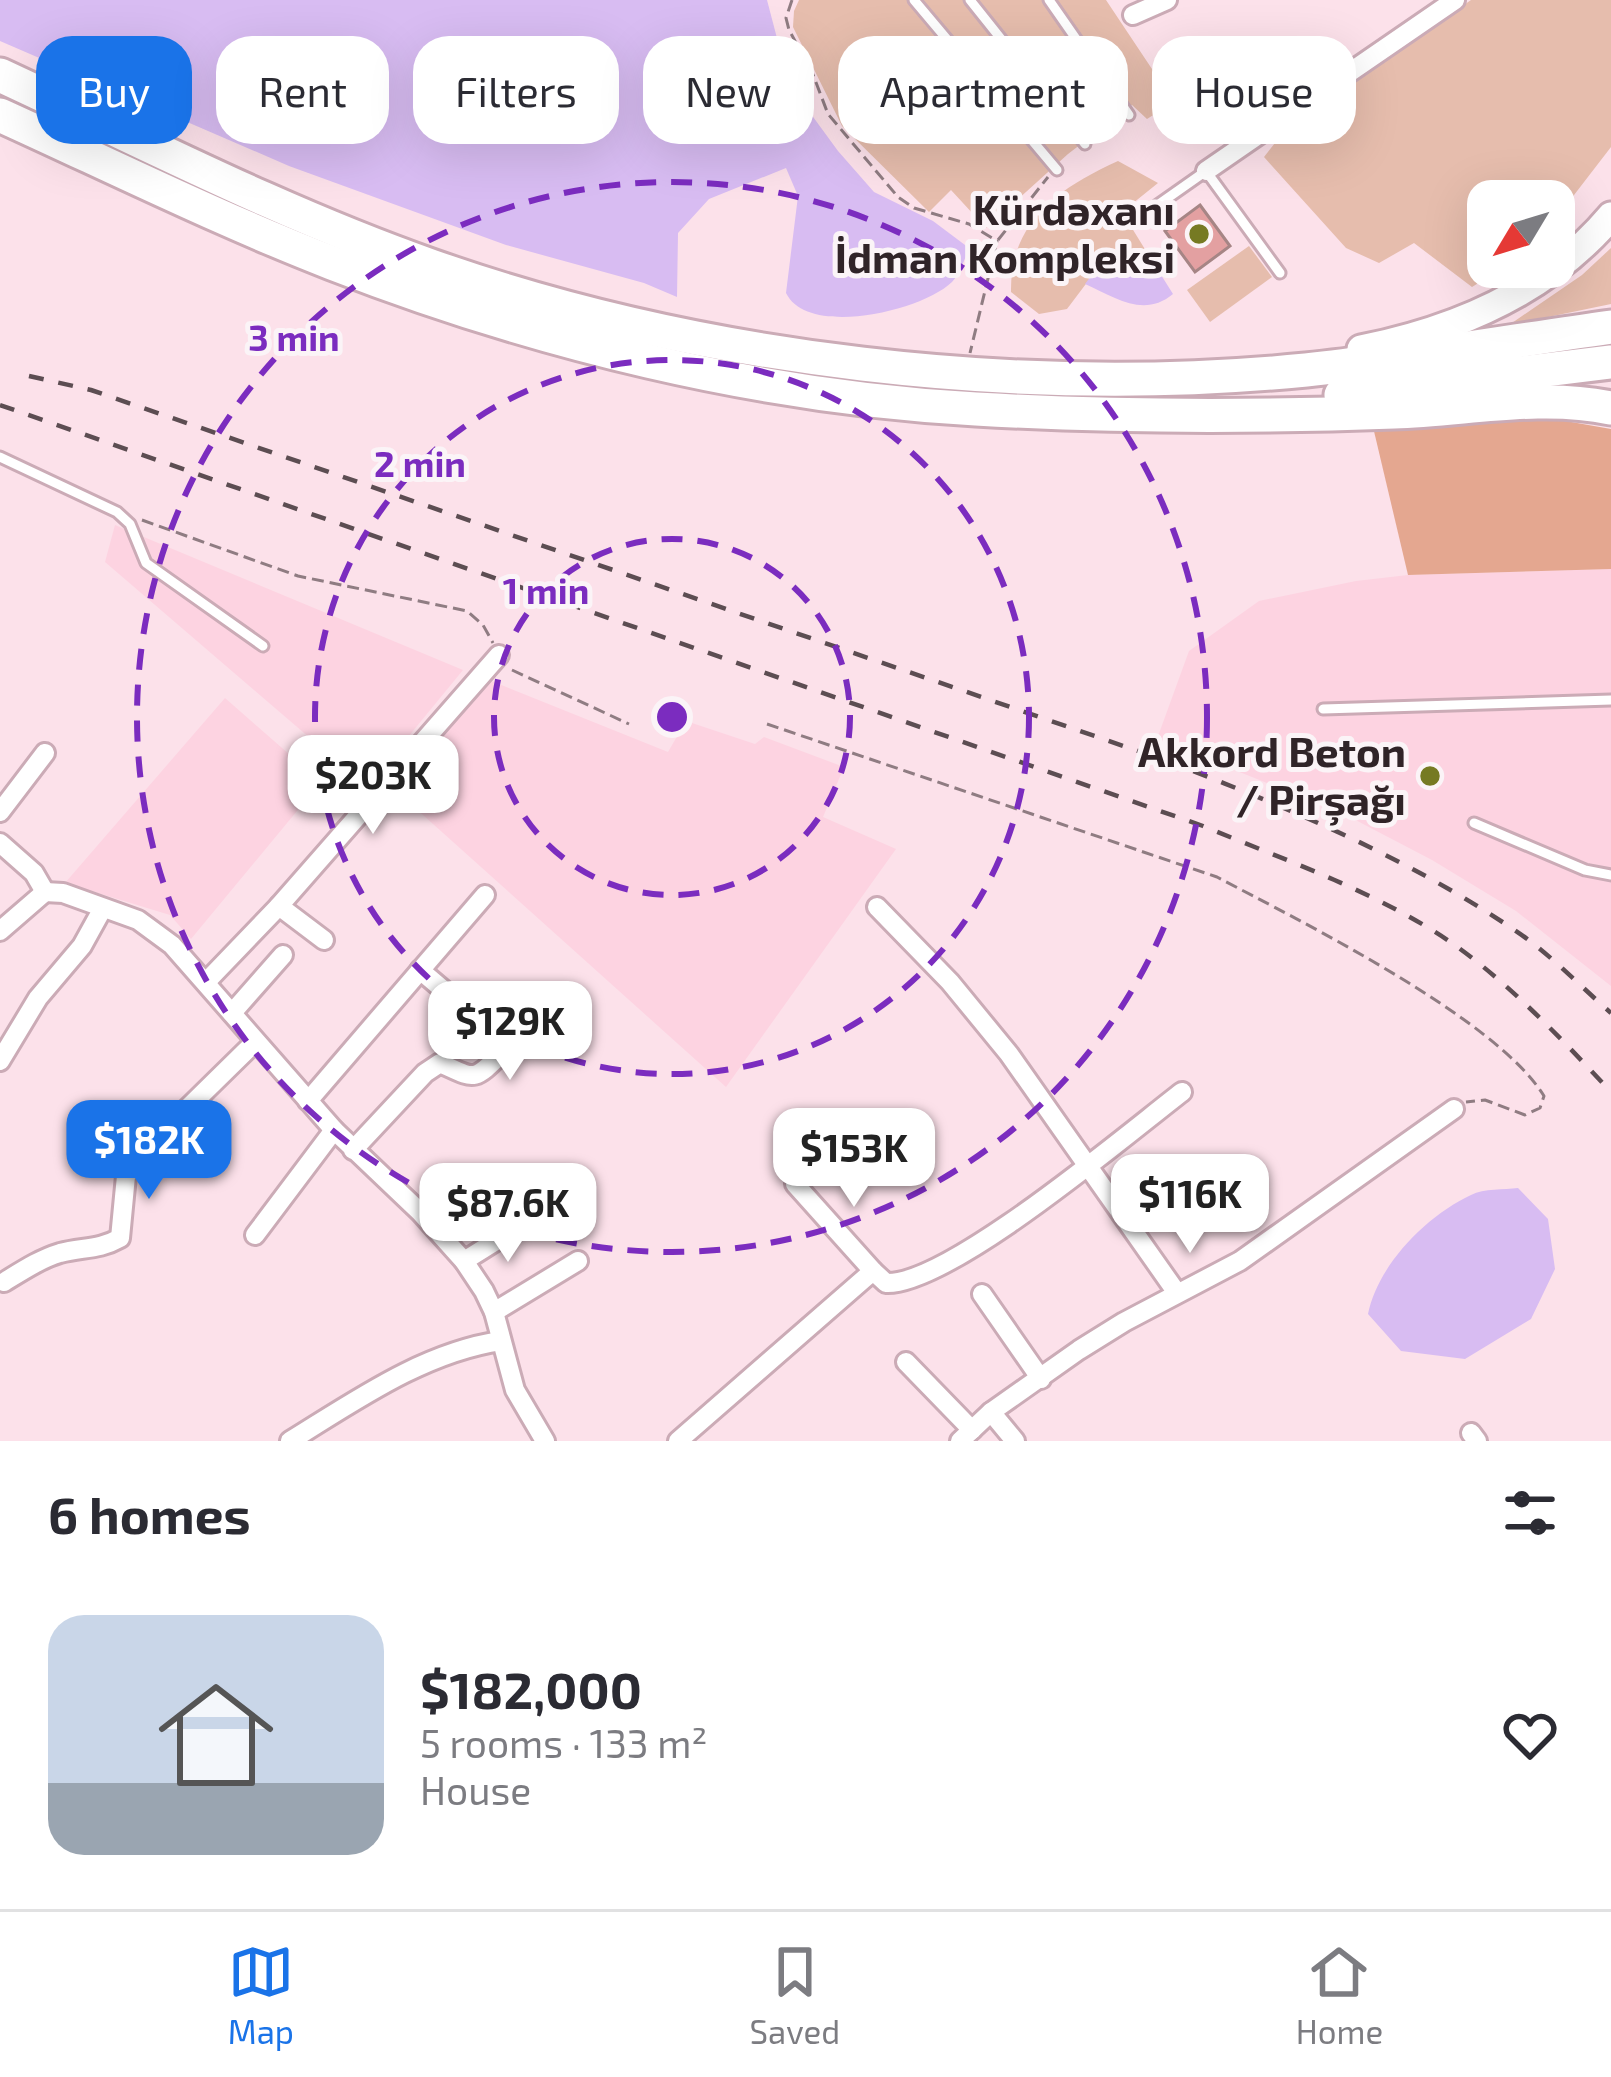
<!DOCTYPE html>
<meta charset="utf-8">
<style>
body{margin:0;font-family:"Exo 2",sans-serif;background:#f2f2f3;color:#2b2b33;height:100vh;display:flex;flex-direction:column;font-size:45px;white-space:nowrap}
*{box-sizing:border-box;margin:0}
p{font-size:39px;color:#7c7c81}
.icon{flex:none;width:66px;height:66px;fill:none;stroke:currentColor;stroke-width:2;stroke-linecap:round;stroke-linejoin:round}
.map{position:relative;height:1441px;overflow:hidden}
.details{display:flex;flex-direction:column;background:#fff;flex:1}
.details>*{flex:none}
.banner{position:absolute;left:36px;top:36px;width:1539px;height:108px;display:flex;gap:24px}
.needle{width:78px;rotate:232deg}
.buttons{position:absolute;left:1467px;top:180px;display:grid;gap:24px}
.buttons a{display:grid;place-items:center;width:108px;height:108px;border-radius:24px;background:#fff;box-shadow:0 12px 48px #0002;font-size:60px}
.price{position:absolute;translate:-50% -102px;padding:0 27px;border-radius:24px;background:#fff;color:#222;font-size:39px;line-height:78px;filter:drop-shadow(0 3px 6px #0008)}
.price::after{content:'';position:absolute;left:50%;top:72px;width:36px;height:27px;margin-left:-18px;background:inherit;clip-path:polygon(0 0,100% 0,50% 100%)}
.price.current{background:#1a73e8;color:#fff}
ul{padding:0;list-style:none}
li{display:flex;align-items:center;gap:36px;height:300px;padding:0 48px}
li span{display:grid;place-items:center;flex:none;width:336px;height:240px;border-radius:36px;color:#555}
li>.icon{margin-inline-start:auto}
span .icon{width:144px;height:144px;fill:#fffc;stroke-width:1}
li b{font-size:51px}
h2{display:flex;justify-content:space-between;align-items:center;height:144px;padding:0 48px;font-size:51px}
.pill{padding:0 42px;border-radius:36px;background:#fff;box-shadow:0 12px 48px #0002;font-size:42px;line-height:108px}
.pill.current{background:#1a73e8;color:#fff}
.menu{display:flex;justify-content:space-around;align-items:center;height:168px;border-top:3px solid #e1e1e2;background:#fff;font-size:33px;color:#7c7c81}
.menu a{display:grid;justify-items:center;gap:6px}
.menu .current{color:#1a73e8}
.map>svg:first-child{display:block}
.built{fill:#fdd3e1}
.green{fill:#e6bdad}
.forest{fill:#e4a790}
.water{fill:#d8bcf2}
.building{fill:#e3a0a1;stroke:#a68585;stroke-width:3}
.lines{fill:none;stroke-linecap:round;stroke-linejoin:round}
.lane-casing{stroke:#cbabb6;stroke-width:15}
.street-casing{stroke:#cbabb6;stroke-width:24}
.primary-casing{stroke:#cbabb6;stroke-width:33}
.highway-casing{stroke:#cbabb6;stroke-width:39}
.path{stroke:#8f7c82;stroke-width:3;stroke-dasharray:12 6;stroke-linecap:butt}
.lane{stroke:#fff;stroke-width:9}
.street{stroke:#fff;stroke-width:18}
.primary{stroke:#fff;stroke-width:27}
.highway{stroke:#fff;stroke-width:33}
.rail{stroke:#5c4d52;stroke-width:4.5;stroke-dasharray:15 15;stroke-linecap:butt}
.ring{fill:none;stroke:#7b2cbf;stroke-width:6;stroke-dasharray:21 15}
.poi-dot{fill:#767a23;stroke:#fbf4f7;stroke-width:4.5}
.labels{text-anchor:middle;stroke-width:10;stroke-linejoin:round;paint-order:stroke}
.poi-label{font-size:42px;font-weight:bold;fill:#302428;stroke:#fbf4f7;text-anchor:end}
.centre{fill:#7b2cbf;stroke:#fbf4f7;stroke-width:6}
.ring-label{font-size:36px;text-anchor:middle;font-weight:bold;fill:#7b2cbf;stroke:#fbf4f7;stroke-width:10;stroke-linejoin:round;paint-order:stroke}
</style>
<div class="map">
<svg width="1611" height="1441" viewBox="0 0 1611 1441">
<rect width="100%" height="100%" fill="#fce1ea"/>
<!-- built -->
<g class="built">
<polygon points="115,525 463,670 367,787 105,562"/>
<polygon points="1611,569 1611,986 1516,911 1432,860 1342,813 1157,739 1189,651 1259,601 1356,581 1408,575"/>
<polygon points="489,680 668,752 686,721 755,744 764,737 844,767 823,817 896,849 726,1087 394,789"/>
<polygon points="225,698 321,782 191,939 170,915 65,883"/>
</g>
<!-- green -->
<g class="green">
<polygon points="799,0 1106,0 1174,102 1147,119 1132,105 1068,154 986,228 951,190 929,212 842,126 793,27 794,11"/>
<polygon points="1471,0 1611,0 1611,147 1554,221 1554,201 1488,201 1488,267 1504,267 1472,287 1414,243 1379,263 1346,248 1264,157 1286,129"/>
<path d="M 1118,161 L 1158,183 L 1122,212 L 1151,259 L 1144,271 L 1131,259 L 1110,252 L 1067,309 L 1039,314 L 1011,292 C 1010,221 1059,188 1118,161 Z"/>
<polygon points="1249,246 1272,277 1210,322 1187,290"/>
<polygon points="1611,248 1611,304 1509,325 1582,275"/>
</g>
<!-- forest -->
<polygon class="forest" points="1543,417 1611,429 1611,569 1408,575 1373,427"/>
<!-- water -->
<g class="water">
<path d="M 0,0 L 767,0 L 789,84 L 838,151 L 874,192 L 933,221 L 969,248 C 965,258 960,274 952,282 C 922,311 808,338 786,293 L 798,196 L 786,168 L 709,199 L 678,233 L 677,297 L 644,283 L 506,245 L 289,166 L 0,41 Z"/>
<path d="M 1110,251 L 1131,259 L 1143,270 L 1151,259 L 1173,294 C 1144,318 1116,298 1085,284 Z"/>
<path d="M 1518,1188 L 1548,1219 L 1555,1269 L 1531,1319 L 1465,1359 L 1401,1351 L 1368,1314 C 1378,1265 1426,1216 1471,1195 C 1484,1188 1504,1190 1518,1188 Z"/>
</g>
<!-- building -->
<polygon class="building" points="1200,205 1230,246 1195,272 1165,231"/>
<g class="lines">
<defs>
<g id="lane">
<polyline points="914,0 1057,170"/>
<polyline points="970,0 1085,144"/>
<polyline points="1049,0 1129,115"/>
<polyline points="1142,216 1206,171 1280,273"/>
<polyline points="0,457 117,512 130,524 146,563 263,646"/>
<polyline points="1323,709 1611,700"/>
<polyline points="1474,823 1585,870 1611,875"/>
</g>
<g id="street">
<polyline points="1133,15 1167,0"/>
<polyline points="1206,171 1455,0"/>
<polyline points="0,812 45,753"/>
<polyline points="0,843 34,873 45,892"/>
<polyline points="45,892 63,893 138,920 172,945 334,1130 420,1212 464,1261 484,1291 494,1312 515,1390 545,1441"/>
<polyline points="279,906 324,940"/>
<polyline points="877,907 950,982 1009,1054 1177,1293"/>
<polyline points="0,931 45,892"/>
<polyline points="207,981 279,906 499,655"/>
<polyline points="232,1013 283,955"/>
<polyline points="0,1061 38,998 82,946 103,908"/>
<polyline points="308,1101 485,895"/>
<path d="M 353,1150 L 425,1073 L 440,1063 C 475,1079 473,1082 501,1054 L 500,1042 L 494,1033 L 420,970"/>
<polyline points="795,1184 873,1271"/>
<polyline points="255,1235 334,1130"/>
<polyline points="464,1261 523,1224"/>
<path d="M 4,1282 C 22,1271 40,1259 60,1253 C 82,1247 99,1250 120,1238 L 126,1176 L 149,1146 L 255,1042"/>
<polyline points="982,1294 1041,1379"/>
<polyline points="494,1312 578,1261"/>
<polyline points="906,1362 972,1430"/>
<polyline points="991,1412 1015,1441"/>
<polyline points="1471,1433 1477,1441"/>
<path d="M 290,1441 C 355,1401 424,1352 501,1341"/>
<path d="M 678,1441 L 873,1271 L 886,1283 C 948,1286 1127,1134 1182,1092"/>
<polyline points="960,1441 991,1412 1079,1350 1124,1322 1240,1261 1454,1109"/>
</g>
<path id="primary" d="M 1361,349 C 1456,330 1548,291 1611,216"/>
<g id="highway">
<path d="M 0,75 C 142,141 283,214 431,266 C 701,361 1021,398 1306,370 C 1408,359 1510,341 1611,327"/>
<path d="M 0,115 C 110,165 219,219 332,263 C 535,342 758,397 976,409 C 1115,417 1255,417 1394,412 C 1465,410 1541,393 1611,408"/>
<polyline points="1341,395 1611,362"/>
</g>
</defs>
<!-- lane casing -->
<use href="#lane" class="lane-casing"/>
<!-- street casing -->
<use href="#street" class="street-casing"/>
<!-- primary casing -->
<use href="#primary" class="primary-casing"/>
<!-- highway casing -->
<use href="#highway" class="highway-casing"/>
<!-- path -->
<g class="path">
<polyline points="792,0 786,18 789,30 812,72 828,114 898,197 914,208 969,224 997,241 970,353"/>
<polyline points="1097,136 1119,122"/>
<polyline points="998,240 1048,177"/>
<polyline points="142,520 298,576 467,611 483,625 493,643"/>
<polyline points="512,670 629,724"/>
<path d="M 767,724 L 1217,877 C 1302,922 1496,1018 1544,1096 L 1540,1108 L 1525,1115 L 1485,1100 L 1466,1102"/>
</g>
<!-- lane -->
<use href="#lane" class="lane"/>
<!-- street -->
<use href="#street" class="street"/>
<!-- primary -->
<use href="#primary" class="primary"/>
<!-- highway -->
<use href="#highway" class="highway"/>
<!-- rail -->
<g class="rail">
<path d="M 29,376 L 91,390 L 1167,761 C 1287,807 1406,857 1513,929 C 1548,952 1579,985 1611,1013"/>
<path d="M 0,405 L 1203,826 C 1280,858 1360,886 1432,930 C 1496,969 1560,1037 1611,1092"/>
</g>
</g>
<!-- distance rings -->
<g class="ring">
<circle cx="672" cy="717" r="178"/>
<circle cx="672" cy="717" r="357"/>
<circle cx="672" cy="717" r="535"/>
</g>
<!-- markers -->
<g class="poi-dot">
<circle cx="1199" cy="234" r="12"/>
<circle cx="1430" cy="776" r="12"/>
</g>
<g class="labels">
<!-- poi labels -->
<g class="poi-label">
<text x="1175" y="225">Kürdəxanı<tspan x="1175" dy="48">İdman Kompleksi</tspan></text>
<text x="1406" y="767">Akkord Beton<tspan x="1406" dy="48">/ Pirşağı</tspan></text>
</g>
</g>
<circle cx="672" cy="717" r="18" class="centre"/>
<g class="ring-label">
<text x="294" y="351">3 min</text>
<text x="420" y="477">2 min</text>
<text x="546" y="604">1 min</text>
</g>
</svg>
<div class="buttons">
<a><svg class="needle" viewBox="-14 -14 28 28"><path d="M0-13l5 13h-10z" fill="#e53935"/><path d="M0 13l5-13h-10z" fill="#7c7c81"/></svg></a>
</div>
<b class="price" style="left:373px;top:837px">$203K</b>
<b class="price" style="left:510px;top:1083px">$129K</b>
<b class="price current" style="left:149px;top:1202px">$182K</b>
<b class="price" style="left:854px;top:1210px">$153K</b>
<b class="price" style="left:1190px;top:1256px">$116K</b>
<b class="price" style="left:508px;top:1265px">$87.6K</b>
<div class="banner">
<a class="pill current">Buy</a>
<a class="pill">Rent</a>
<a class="pill">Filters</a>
<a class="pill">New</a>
<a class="pill">Apartment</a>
<a class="pill">House</a>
</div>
</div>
<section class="details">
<h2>6 homes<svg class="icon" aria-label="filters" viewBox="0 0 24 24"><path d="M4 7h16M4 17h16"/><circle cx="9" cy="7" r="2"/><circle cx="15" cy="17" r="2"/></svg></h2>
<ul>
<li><span style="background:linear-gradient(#c9d6e8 70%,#9aa5b1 0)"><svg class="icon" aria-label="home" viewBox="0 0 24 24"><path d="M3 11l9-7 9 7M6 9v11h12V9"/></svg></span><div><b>$182,000</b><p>5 rooms · 133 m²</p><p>House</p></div><svg class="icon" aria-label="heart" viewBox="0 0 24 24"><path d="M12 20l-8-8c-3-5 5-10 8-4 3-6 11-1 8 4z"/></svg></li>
</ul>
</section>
<nav class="menu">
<a class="current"><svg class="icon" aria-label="map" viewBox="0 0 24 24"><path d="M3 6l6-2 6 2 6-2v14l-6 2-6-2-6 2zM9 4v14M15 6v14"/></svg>Map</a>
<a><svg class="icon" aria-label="saved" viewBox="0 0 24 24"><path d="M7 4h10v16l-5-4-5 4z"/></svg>Saved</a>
<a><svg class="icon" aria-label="home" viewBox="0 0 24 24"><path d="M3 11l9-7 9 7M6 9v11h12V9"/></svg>Home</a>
</nav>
